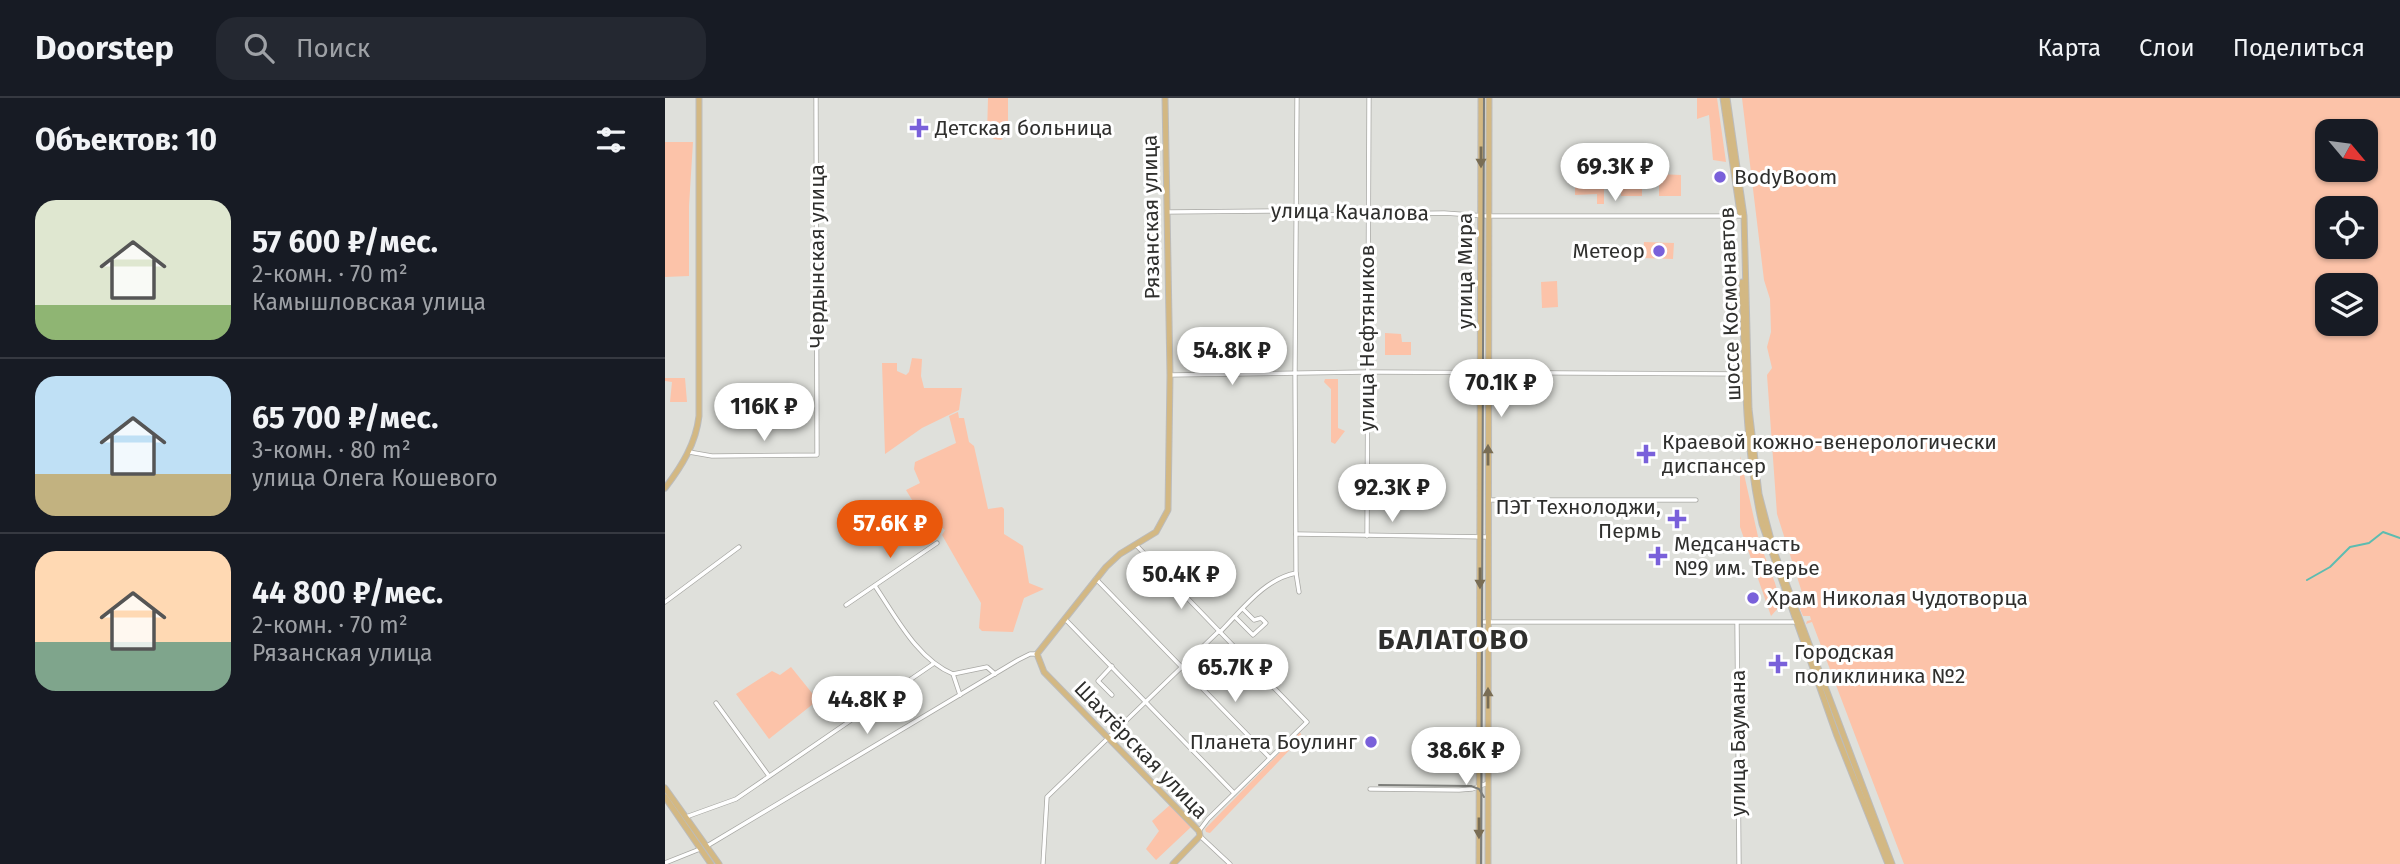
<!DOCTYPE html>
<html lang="ru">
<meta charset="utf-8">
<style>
body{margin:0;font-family:"Fira Sans",sans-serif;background:#242831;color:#f1f3f6;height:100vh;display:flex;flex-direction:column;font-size:26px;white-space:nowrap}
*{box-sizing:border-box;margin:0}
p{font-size:23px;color:#9ea1a6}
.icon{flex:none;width:38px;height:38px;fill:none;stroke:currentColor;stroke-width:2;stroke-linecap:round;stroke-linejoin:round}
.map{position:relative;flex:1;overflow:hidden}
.panel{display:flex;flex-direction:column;background:#171b24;width:665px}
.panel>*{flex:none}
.needle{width:46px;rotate:119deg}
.buttons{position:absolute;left:1650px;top:21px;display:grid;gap:14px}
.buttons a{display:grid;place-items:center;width:63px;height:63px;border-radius:14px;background:#171b24;box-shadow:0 2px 5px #0004;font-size:35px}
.price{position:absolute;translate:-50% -60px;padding:0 16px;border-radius:24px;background:#fff;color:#222;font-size:23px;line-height:46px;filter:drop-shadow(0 2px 4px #0008)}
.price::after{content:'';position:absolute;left:50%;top:42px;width:21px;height:16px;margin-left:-10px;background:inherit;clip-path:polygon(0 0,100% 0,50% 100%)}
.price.selected{background:#ea580c;color:#fff}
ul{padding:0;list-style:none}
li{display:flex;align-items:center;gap:21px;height:175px;padding:0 35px}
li+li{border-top:2px solid #363941}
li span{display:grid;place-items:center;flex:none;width:196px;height:140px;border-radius:21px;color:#555}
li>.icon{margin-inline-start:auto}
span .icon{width:84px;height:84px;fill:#fffc;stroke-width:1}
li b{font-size:30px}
h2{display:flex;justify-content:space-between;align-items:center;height:84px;padding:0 35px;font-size:30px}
header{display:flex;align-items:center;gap:42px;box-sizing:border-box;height:98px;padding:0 35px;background:#171b24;border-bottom:2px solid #363941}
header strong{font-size:33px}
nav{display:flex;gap:38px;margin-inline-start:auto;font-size:24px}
.search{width:490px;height:63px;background:#242831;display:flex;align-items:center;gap:18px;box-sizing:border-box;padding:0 24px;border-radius:21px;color:#9ea1a6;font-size:26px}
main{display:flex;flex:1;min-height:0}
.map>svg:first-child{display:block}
.green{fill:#fcc3a9;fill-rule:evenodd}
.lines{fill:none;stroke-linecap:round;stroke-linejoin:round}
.stream{stroke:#5dbcb0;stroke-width:2}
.minor-casing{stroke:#a8a8a4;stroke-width:5}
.major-casing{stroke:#bcbcbc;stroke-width:7}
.minor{stroke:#fff;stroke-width:3.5}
.major{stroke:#d3b883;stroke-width:5}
.tram{stroke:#7d7e7a;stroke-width:2}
.oneway{fill:#796d54}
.poi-dot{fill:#7960da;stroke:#fff;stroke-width:2.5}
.labels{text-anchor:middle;stroke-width:6;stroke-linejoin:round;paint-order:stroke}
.poi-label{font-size:21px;fill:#2f2f2d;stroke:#fff;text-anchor:start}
.street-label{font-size:21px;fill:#2f2f2d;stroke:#fff}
.district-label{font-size:28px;font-weight:bold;letter-spacing:2px;fill:#2f2f2d;stroke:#fff}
</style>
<header>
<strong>Doorstep</strong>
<div class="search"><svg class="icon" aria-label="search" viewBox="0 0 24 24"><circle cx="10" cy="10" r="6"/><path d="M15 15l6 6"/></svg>Поиск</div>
<nav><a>Карта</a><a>Слои</a><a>Поделиться</a></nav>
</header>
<main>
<section class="panel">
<h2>Объектов: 10<svg class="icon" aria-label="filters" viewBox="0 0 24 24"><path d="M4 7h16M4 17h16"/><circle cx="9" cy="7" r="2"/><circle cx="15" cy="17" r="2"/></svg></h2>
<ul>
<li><span style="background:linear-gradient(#dfe7d0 75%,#8fb573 0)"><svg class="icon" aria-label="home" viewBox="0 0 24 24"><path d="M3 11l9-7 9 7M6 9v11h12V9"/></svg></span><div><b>57 600 ₽/мес.</b><p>2-комн. · 70 m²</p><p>Камышловская улица</p></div></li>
<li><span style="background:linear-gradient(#bfe0f5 70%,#c2b280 0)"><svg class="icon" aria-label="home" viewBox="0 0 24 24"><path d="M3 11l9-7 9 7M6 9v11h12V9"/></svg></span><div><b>65 700 ₽/мес.</b><p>3-комн. · 80 m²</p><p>улица Олега Кошевого</p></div></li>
<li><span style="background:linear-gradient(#ffd9b3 65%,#7fa58c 0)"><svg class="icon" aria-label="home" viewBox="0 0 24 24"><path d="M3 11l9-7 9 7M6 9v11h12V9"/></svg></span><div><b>44 800 ₽/мес.</b><p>2-комн. · 70 m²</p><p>Рязанская улица</p></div></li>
</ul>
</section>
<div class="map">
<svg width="1735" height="766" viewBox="0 0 1735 766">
<rect width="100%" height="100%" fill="#dfe0db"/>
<!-- green -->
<g class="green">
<polygon points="323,0 343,0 343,34 336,42 329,41 322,36"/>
<polygon points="1032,0 1052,0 1061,64 1048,62 1044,17 1032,21"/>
<path d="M 1077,0 L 1735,0 L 1735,766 L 1239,766 L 1147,524 L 1141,526 L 1142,523 L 1146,522 L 1145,518 L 1138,518 L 1133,506 L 1141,507 L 1112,416 L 1102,277 L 1107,270 L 1102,249 L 1106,234 L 1105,201 L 1099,182 ZM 1701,33 L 1701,72 L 1662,72 L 1662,33 ZM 1662,110 L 1701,110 L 1701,149 L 1662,149 ZM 1701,187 L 1701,226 L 1662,226 L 1662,187 Z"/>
<polygon points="0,44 28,44 24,108 24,178 0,179"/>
<rect x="956" y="70" width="21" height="28"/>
<polygon points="910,71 939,71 939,106 932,106 932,96 910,97"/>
<polygon points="994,76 1016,77 1016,98 994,98"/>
<polygon points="979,144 1009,145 1008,161 978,160"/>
<polygon points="892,183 893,209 877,210 876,184"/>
<polygon points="720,235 736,236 737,244 746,244 746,257 720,257"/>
<polygon points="247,260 257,261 256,278 259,290 297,290 294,312 257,330 220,356 217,265 232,265 232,273 241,277 244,274"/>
<polygon points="0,280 20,280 22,304 5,304 7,284 0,283"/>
<polygon points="660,281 673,281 673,330 680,333 670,346 666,344 666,291 659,284"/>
<polygon points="293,314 294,320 299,320 304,344 309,348 323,411 337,409 339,411 339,436 358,448 364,485 379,491 359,500 348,534 317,533 314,530 316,505 277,437 280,432 255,415 241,392 255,385 249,371 250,364 291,345 284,318"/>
<polygon points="1075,358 1094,443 1110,485 1116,507 1106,518 1075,429"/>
<polygon points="126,569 151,600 148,606 104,641 71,596 107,573 115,577"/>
<polygon points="635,634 637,639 545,735 541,734 540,731"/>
<polygon points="505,707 526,729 491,762 481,751 494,733 487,723"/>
</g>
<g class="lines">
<!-- stream -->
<polyline class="stream" points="1642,482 1665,469 1685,449 1704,445 1718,434 1735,440"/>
<defs>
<g id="minor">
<polyline points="632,0 630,276 631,475 634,494"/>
<polyline points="503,114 606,113 646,117 779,115 821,118 1079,118"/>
<polyline points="505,277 702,274 1080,276"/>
<polyline points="24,354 47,358 152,357 151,0"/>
<polyline points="823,402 1031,402"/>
<polyline points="631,436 823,439"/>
<polyline points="702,438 704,0"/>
<polyline points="471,447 642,624 543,721 534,733"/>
<polyline points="431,481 605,660"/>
<path d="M 210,488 C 231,519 253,562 288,576 L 295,597"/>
<polyline points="0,504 74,449"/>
<polyline points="181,507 272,445"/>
<polyline points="570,519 588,537 601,525 596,520 589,522 578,511"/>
<polyline points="400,521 569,695"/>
<polyline points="815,524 1130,524"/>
<polyline points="1072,525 1074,766"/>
<path d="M 555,534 C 577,512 599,481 631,475"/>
<polyline points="447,568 433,583 447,597"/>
<polyline points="288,576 322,569 330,576"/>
<polyline points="431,600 457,628"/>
<polyline points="51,605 104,678"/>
<polyline points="705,691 794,692 807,691 823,685"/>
<polyline points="21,719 71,701 268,566"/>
<polyline points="535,738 565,766"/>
<polyline points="42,748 353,562 365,556 372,556"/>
<polyline points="0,765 35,751"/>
<polyline points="378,766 382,699 554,533"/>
</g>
<g id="major">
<polyline points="500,0 505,277 503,412 491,434 455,456 441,469 372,556 379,574 534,733 535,738 508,766"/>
<polyline points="1058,0 1075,115"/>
<polyline points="1062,0 1079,118 1084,311 1094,396 1109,453 1227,766"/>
<path d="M 1077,184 C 1080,266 1079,347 1097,426 L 1172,638 L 1223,766"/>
<path d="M 0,390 C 17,368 31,345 34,318 L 34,0"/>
<polyline points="0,690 54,766"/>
<polyline points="0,699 46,766"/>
<polyline points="814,766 816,0"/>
<polyline points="823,766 824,0"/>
</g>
</defs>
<!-- minor casing -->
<use href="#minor" class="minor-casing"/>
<!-- major casing -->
<use href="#major" class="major-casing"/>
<!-- minor -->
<use href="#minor" class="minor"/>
<!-- major -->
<use href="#major" class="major"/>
<!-- tram -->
<g class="tram">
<polyline points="714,687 806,688 814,691 819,699"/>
<polyline points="816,766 819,0"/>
</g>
</g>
<!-- one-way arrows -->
<defs><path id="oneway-solid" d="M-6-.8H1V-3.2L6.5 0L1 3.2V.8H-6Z" transform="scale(1.75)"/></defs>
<g class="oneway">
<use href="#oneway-solid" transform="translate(816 59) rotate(90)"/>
<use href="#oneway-solid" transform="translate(823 357) rotate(-90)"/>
<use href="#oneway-solid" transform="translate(815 480) rotate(90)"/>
<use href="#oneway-solid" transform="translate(823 600) rotate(-90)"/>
<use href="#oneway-solid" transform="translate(814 730) rotate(90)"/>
</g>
<!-- markers -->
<g class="poi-dot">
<path d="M250.5 19.5h7v7h7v7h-7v7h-7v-7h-7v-7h7z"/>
<circle cx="1055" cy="79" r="7"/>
<circle cx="994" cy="153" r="7"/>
<path d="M977.5 345.5h7v7h7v7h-7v7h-7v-7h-7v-7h7z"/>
<path d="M1008.5 410.5h7v7h7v7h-7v7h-7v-7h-7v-7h7z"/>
<path d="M989.5 447.5h7v7h7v7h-7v7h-7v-7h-7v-7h7z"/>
<circle cx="1088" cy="500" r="7"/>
<path d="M1109.5 555.5h7v7h7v7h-7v7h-7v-7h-7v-7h7z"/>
<circle cx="706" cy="644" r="7"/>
</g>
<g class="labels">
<!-- poi labels -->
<g class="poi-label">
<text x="270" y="37">Детская больница</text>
<text x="1069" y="86">BodyBoom</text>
<text x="980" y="160" text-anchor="end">Метеор</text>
<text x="997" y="351">Краевой кожно-венерологически<tspan x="997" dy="24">диспансер</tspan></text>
<text x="996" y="416" text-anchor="end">ПЭТ Технолоджи,<tspan x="996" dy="24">Пермь</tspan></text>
<text x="1009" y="453">Медсанчасть<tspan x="1009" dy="24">№9 им. Тверье</tspan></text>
<text x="1102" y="507">Храм Николая Чудотворца</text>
<text x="1129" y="561">Городская<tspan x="1129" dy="24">поликлиника №2</tspan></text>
<text x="692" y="651" text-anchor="end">Планета Боулинг</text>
</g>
<!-- street labels -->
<g class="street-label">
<text transform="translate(685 114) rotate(1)" y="7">улица Качалова</text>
<text transform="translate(486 119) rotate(-91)" y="7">Рязанская улица</text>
<text transform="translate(152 158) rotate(-90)" y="7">Чердынская улица</text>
<text transform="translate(800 173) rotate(-90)" y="7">улица Мира</text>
<text transform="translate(1065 206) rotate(-92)" y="7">шоссе Космонавтов</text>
<text transform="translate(702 240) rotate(-90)" y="7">улица Нефтяников</text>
<text transform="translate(1073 645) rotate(-90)" y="7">улица Баумана</text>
<text transform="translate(476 652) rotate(46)" y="7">Шахтёрская улица</text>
</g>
<!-- district labels -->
<g class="district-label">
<text x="789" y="551">БАЛАТОВО</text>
</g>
</g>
</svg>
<div class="buttons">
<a><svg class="needle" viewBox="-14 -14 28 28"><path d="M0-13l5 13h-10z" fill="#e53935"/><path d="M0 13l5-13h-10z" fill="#9ea1a6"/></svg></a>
<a><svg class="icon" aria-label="locate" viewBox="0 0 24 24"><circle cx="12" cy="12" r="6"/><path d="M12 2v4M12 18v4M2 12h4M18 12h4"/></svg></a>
<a><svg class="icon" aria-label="layers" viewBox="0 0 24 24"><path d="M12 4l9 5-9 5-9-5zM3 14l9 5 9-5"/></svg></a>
</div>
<b class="price" style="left:950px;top:105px">69.3K ₽</b>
<b class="price" style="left:567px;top:289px">54.8K ₽</b>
<b class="price" style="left:836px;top:321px">70.1K ₽</b>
<b class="price" style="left:99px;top:345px">116K ₽</b>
<b class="price" style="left:727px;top:426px">92.3K ₽</b>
<b class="price selected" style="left:225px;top:462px">57.6K ₽</b>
<b class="price" style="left:516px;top:513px">50.4K ₽</b>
<b class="price" style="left:570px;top:606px">65.7K ₽</b>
<b class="price" style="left:202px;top:638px">44.8K ₽</b>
<b class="price" style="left:801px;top:689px">38.6K ₽</b>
</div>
</main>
